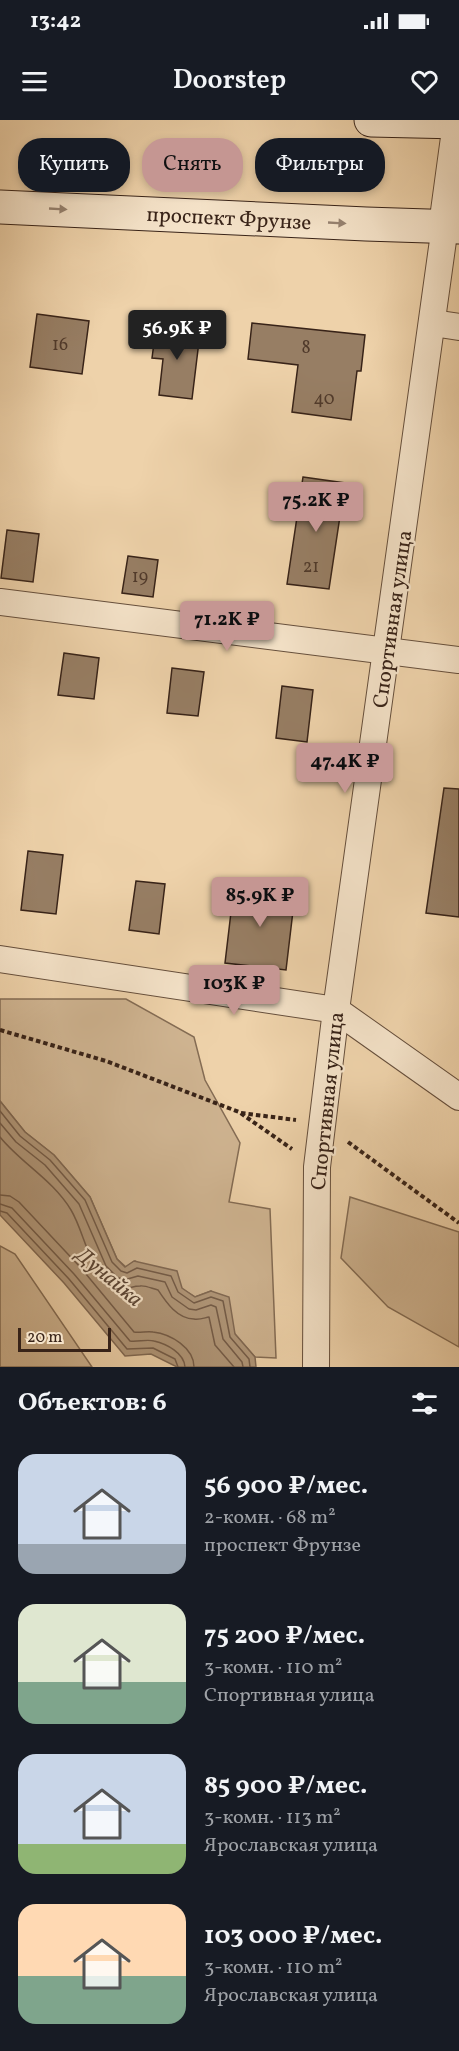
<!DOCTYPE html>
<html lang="ru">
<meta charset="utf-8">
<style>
body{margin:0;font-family:Vollkorn,serif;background:#20242c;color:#f1f3f6;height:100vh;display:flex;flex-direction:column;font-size:22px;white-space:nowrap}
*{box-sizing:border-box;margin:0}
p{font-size:20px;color:#9ea1a6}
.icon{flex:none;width:33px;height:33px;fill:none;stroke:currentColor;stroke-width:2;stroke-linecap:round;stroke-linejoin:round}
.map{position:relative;height:1247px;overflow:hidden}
.drawer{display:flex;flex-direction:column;background:#171b24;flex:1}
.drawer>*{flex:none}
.top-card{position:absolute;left:18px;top:18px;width:423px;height:54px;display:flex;gap:12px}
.scale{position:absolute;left:18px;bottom:15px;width:93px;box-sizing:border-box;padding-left:6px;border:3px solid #382318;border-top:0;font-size:16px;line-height:21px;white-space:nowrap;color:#382318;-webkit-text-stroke:4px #f4e2c8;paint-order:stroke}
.price{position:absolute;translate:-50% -51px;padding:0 14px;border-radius:6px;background:#c59692;color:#111;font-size:20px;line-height:39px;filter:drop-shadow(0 2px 3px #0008)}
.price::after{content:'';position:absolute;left:50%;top:36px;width:18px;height:14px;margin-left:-9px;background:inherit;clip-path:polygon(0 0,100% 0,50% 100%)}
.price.selected{background:#222;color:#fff}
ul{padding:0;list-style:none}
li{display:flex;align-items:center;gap:18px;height:150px;padding:0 18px}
li span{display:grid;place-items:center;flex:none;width:168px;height:120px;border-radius:18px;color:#555}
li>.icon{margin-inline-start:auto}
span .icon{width:72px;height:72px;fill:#fffc;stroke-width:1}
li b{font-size:26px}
h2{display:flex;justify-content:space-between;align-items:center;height:72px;padding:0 18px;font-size:26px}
.chip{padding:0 21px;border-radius:24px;background:#171b24;box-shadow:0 3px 9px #0003;font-size:21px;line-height:54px}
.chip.selected{background:#c59692;color:#111}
.status{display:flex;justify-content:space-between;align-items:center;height:42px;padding:0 30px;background:#171b24;direction:ltr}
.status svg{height:16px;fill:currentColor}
header{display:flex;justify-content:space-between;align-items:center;height:78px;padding:0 18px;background:#171b24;font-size:27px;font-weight:600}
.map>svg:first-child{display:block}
.green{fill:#cfb491;stroke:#846c54;stroke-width:1.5}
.water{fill:#b09678;stroke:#806852;stroke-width:1.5}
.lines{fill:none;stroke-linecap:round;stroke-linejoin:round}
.shore{stroke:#745c48;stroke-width:1.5}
.building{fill:#977e64;stroke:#382318;stroke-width:1.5}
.minor-casing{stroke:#664f3c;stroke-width:28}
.tertiary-casing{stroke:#664f3c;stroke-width:34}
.secondary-casing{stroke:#382318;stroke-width:35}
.path{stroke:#382318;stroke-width:4;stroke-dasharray:4.5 3;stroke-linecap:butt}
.minor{stroke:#f4e2c8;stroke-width:26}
.tertiary{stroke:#f4e2c8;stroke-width:32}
.secondary{stroke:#f4e2c8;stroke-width:33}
.oneway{fill:#968270}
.labels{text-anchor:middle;stroke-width:4.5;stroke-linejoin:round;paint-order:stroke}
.number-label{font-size:18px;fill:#503a2b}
.street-label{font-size:21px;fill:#382318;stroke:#f4e2c8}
.water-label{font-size:22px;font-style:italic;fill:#5c4635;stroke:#f4e2c8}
</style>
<div class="status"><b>13:42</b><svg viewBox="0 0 49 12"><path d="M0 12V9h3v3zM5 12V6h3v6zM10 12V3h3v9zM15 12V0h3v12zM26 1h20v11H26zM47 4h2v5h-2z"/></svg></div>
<header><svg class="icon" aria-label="menu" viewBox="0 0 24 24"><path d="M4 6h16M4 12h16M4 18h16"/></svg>Doorstep<svg class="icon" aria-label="heart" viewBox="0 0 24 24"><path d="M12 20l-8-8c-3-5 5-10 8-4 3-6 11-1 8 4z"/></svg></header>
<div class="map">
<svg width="459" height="1247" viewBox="0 0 459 1247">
<rect width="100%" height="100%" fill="#eed2aa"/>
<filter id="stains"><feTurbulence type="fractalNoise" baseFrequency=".00333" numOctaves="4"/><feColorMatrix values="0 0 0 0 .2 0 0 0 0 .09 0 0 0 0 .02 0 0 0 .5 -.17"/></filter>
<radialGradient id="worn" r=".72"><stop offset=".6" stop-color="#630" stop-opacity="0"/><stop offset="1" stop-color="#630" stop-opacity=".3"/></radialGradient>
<!-- green -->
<g class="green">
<polygon points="0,879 126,879 194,917 205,960 240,1023 229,1082 270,1089 276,1238 255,1237 235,1214 211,1171 195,1177 135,1141 126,1147 117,1139 90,1077 54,1035 25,1012 0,981"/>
<polygon points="350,1077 459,1112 459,1227 388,1187 341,1138"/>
<polygon points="0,1126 15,1134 92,1247 0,1247"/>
</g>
<!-- water -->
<polygon class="water" points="0,981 25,1012 54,1035 90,1077 117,1139 125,1147 134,1141 177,1151 182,1168 195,1177 211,1171 229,1177 235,1214 255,1237 256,1247 177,1247 151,1234 125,1236 64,1163 0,1095"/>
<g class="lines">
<!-- shore -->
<g class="shore">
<polyline points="0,991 20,1016 50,1040 85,1080 112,1142 121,1151 127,1153 137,1148 171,1156 178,1172 194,1183 211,1177 223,1181 230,1217 249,1239 250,1247"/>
<polyline points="0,1003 16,1022 45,1045 79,1084 106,1146 117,1157 124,1160 138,1156 165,1162 172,1177 189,1189 196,1190 211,1185 216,1187 223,1219 242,1242 243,1247"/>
<path d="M 0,1017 C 21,1043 53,1060 71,1090 C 85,1113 88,1150 113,1166 C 124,1172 130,1166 140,1166 C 145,1165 153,1169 158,1170 C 166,1182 177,1199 194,1199 C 199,1200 204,1198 209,1197 L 215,1225 L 234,1247"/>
<path d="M 0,1075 L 10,1076 L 19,1082 L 81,1148 L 134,1212 C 140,1213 147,1211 153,1212 C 171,1214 194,1228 194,1247"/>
<path d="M 0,1084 L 12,1088 L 74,1154 L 130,1221 C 138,1222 147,1219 154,1221 C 167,1224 184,1233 185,1247"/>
<polyline points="0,1091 7,1093 69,1159 127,1229 153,1228 175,1239 178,1247"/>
</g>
</g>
<!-- building -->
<g class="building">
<polygon points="37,194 89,201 82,254 30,247"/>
<polygon points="252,203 365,215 361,251 357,251 351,300 292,292 298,245 248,239"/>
<polygon points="156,208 200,213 192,279 159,275 163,239 152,238"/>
<polygon points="303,357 345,363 329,469 287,464"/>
<polygon points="7,410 39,414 33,462 1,458"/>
<polygon points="128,436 158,440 153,477 122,473"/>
<polygon points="64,533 99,538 94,579 58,575"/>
<polygon points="172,548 204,552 198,596 167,593"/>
<polygon points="282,566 313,570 307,622 276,618"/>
<polygon points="444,668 459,669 459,797 426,793"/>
<polygon points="28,731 63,735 56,794 21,790"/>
<polygon points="136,761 165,764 159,814 129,810"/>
<polygon points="234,767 295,774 286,850 225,843"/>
</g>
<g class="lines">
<defs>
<g id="minor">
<polyline points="433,203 459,207"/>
<polyline points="0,482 459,540"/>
<polyline points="0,839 336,890 459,977"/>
<polyline points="316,1247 317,1047 336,890 445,106"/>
</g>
<polyline id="tertiary" points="445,106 459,3"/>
<g id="secondary">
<polyline points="371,0 459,2"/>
<polyline points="0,87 366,104 459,107"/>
</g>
</defs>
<!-- minor casing -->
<use href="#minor" class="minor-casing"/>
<!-- tertiary casing -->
<use href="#tertiary" class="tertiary-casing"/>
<!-- secondary casing -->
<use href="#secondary" class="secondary-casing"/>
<!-- path -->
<g class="path">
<polyline points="0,910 106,941 239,992 292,1029"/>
<polyline points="241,993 296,1000"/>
<polyline points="348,1022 459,1103"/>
</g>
<!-- minor -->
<use href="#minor" class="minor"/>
<!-- tertiary -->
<use href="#tertiary" class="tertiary"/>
<!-- secondary -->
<use href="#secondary" class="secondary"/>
</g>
<!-- one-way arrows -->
<defs><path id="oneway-solid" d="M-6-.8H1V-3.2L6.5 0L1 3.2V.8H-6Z" transform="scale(1.5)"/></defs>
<g class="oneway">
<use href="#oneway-solid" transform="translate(58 89) rotate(3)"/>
<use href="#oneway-solid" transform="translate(337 103) rotate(3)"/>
</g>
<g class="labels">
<!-- number labels -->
<g class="number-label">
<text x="60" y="230">16</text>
<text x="306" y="233">8</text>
<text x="324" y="284">40</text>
<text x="311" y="452">21</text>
<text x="140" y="462">19</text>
</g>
<!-- street labels -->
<g class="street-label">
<text transform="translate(229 98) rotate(3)" y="7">проспект Фрунзе</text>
<text transform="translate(392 499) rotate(-82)" y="7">Спортивная улица</text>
<text transform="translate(327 981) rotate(-84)" y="7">Спортивная улица</text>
</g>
<!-- water labels -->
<g class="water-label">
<text transform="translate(110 1156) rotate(40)" y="8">Дунайка</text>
</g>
</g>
<rect width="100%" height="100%" filter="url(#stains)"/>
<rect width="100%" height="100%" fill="url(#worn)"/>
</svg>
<div class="scale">20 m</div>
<b class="price selected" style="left:177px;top:241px">56.9K ₽</b>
<b class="price" style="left:316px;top:413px">75.2K ₽</b>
<b class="price" style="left:227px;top:532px">71.2K ₽</b>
<b class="price" style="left:345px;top:674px">47.4K ₽</b>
<b class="price" style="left:260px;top:808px">85.9K ₽</b>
<b class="price" style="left:234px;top:896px">103K ₽</b>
<div class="top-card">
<a class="chip">Купить</a>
<a class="chip selected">Снять</a>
<a class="chip">Фильтры</a>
</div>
</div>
<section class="drawer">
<h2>Объектов: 6<svg class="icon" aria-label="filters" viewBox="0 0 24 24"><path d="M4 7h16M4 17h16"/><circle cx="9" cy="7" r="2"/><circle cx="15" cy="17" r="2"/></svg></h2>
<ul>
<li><span style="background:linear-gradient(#c9d6e8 75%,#9aa5b1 0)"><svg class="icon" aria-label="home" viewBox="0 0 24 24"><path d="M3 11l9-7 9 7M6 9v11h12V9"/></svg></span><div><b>56 900 ₽/мес.</b><p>2-комн. · 68 m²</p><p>проспект Фрунзе</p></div></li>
<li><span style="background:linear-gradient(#dfe7d0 65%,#7fa58c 0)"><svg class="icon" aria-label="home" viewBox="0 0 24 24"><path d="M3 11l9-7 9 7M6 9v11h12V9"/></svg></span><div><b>75 200 ₽/мес.</b><p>3-комн. · 110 m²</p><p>Спортивная улица</p></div></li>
<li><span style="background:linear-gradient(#c9d6e8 75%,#8fb573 0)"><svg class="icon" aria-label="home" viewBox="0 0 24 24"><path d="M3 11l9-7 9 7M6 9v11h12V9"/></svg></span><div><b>85 900 ₽/мес.</b><p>3-комн. · 113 m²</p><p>Ярославская улица</p></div></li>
<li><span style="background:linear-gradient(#ffd9b3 60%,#7fa58c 0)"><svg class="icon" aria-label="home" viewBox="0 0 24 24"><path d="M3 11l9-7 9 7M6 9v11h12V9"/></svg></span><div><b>103 000 ₽/мес.</b><p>3-комн. · 110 m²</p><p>Ярославская улица</p></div></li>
</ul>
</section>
